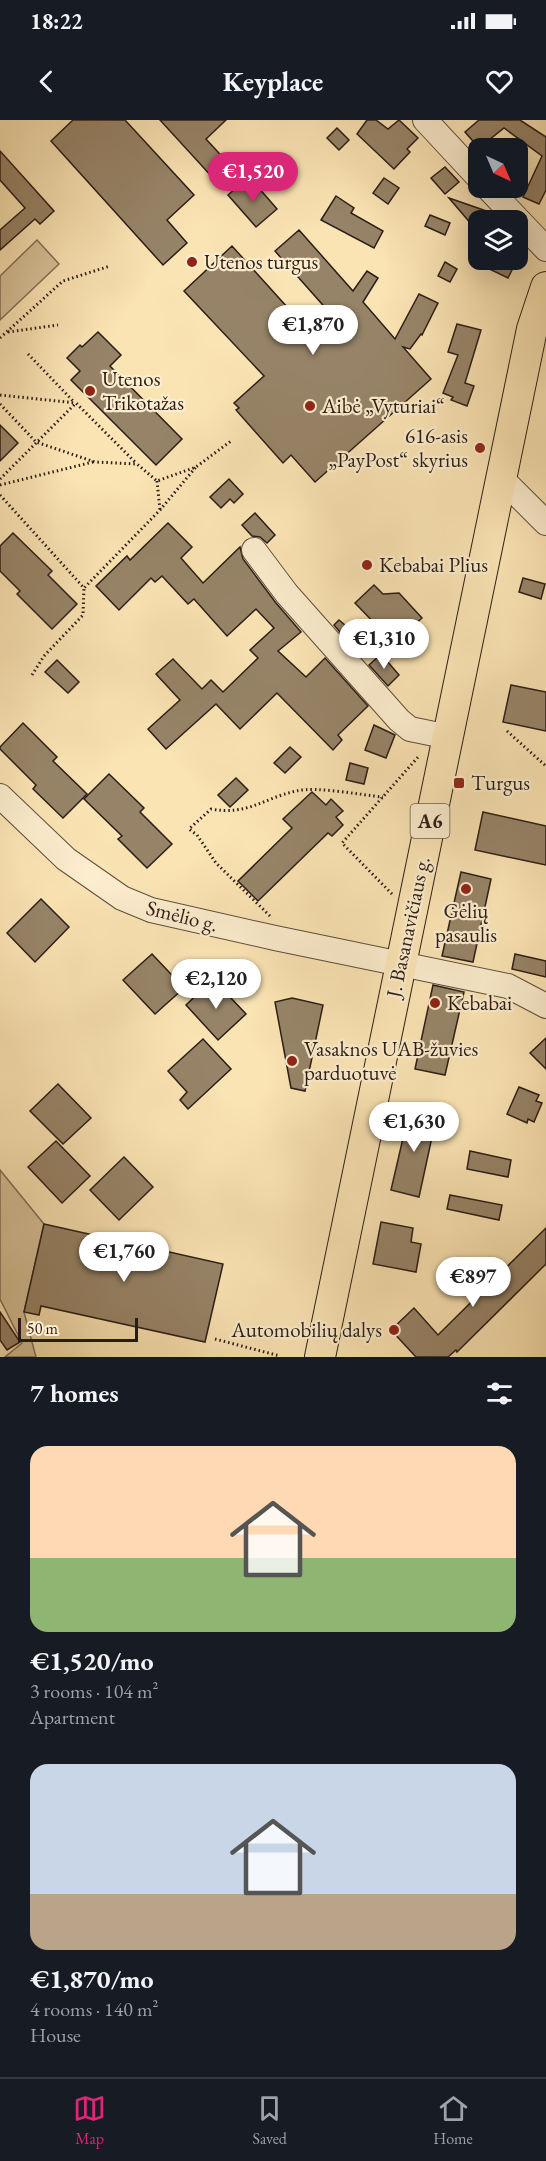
<!DOCTYPE html>
<meta charset="utf-8">
<style>
body{margin:0;font-family:"EB Garamond",serif;background:#242831;color:#f1f3f6;height:100vh;display:flex;flex-direction:column;font-size:22px;white-space:nowrap}
*{box-sizing:border-box;margin:0}
p{font-size:20px;color:#9ea1a6}
.icon{flex:none;width:33px;height:33px;fill:none;stroke:currentColor;stroke-width:2;stroke-linecap:round;stroke-linejoin:round}
.map{position:relative;height:1237px;overflow:hidden}
.sheet{display:flex;flex-direction:column;background:#171b24;flex:1}
.sheet>*{flex:none}
.needle{width:39px;rotate:136deg}
.fabs{position:absolute;left:468px;top:18px;display:grid;gap:12px}
.fabs a{display:grid;place-items:center;width:60px;height:60px;border-radius:12px;background:#171b24;box-shadow:0 6px 24px #0002;font-size:30px}
.scale{position:absolute;left:18px;bottom:15px;width:120px;box-sizing:border-box;padding-left:6px;border:3px solid #2a1d16;border-top:0;font-size:16px;line-height:21px;white-space:nowrap;color:#2a1d16;-webkit-text-stroke:4px #fcedce;paint-order:stroke}
.price{position:absolute;translate:-50% -51px;padding:0 14px;border-radius:21px;background:#fff;color:#222;font-size:20px;line-height:39px;filter:drop-shadow(0 2px 3px #0008)}
.price::after{content:'';position:absolute;left:50%;top:36px;width:18px;height:14px;margin-left:-9px;background:inherit;clip-path:polygon(0 0,100% 0,50% 100%)}
.price.active{background:#db2777;color:#fff}
ul{padding:0;list-style:none}
li{display:grid;align-content:center;gap:12px;height:318px;padding:0 30px}
li span{display:grid;place-items:center;height:186px;border-radius:18px;color:#555}
li>.icon{margin-inline-start:auto}
span .icon{width:108px;height:108px;fill:#fffc;stroke-width:1}
li b{font-size:26px}
h2{display:flex;justify-content:space-between;align-items:center;height:72px;padding:0 30px;font-size:26px}
.status{display:flex;justify-content:space-between;align-items:center;height:42px;padding:0 30px;background:#171b24;direction:ltr}
.status svg{height:16px;fill:currentColor}
header{display:flex;justify-content:space-between;align-items:center;height:78px;padding:0 30px;background:#171b24;font-size:27px;font-weight:700}
.tab-bar{display:flex;justify-content:space-around;align-items:center;height:84px;border-top:2px solid #363941;background:#171b24;font-size:16px;color:#9ea1a6}
.tab-bar a{display:grid;justify-items:center;gap:3px}
.tab-bar .active{color:#db2777}
.map>svg:first-child{display:block}
.green{fill:#d7c299;stroke:#807058;stroke-width:1.5}
.building{fill:#978468;stroke:#2a1d16;stroke-width:1.5}
.lines{fill:none;stroke-linecap:round;stroke-linejoin:round}
.minor-casing{stroke:#5e4f3e;stroke-width:26}
.major-casing{stroke:#2a1d16;stroke-width:32}
.path{stroke:#2a1d16;stroke-width:3;stroke-dasharray:1.5 3;stroke-linecap:butt}
.minor{stroke:#fcedce;stroke-width:24}
.major{stroke:#fbe4b4;stroke-width:30}
.poi-dot{fill:#8f2418;stroke:#fcedce;stroke-width:2}
.labels{text-anchor:middle;stroke-width:4.5;stroke-linejoin:round;paint-order:stroke}
.shield{fill:#fcedce;stroke:#695b4d;stroke-width:1.5}
.shield-label{font-size:20px;font-weight:bold;fill:#2a1d16}
.poi-label{font-size:21px;fill:#2a1d16;stroke:#fcedce;text-anchor:start}
.street-label{font-size:21px;fill:#2a1d16;stroke:#fcedce}
</style>
<div class="status"><b>18:22</b><svg viewBox="0 0 49 12"><path d="M0 12V9h3v3zM5 12V6h3v6zM10 12V3h3v9zM15 12V0h3v12zM26 1h20v11H26zM47 4h2v5h-2z"/></svg></div>
<header><svg class="icon" aria-label="back" viewBox="0 0 24 24"><path d="M15 5l-7 7 7 7"/></svg>Keyplace<svg class="icon" aria-label="heart" viewBox="0 0 24 24"><path d="M12 20l-8-8c-3-5 5-10 8-4 3-6 11-1 8 4z"/></svg></header>
<div class="map">
<svg width="546" height="1237" viewBox="0 0 546 1237">
<rect width="100%" height="100%" fill="#fbe4b4"/>
<filter id="stains"><feTurbulence type="fractalNoise" baseFrequency=".00333" numOctaves="4"/><feColorMatrix values="0 0 0 0 .2 0 0 0 0 .09 0 0 0 0 .02 0 0 0 .5 -.17"/></filter>
<radialGradient id="worn" r=".72"><stop offset=".6" stop-color="#630" stop-opacity="0"/><stop offset="1" stop-color="#630" stop-opacity=".3"/></radialGradient>
<!-- green -->
<g class="green">
<polygon points="37,120 59,144 0,200 0,156"/>
<polygon points="0,1050 44,1104 24,1192 36,1237 5,1237 22,1223 0,1179"/>
</g>
<!-- building -->
<g class="building">
<polygon points="73,0 125,0 194,75 167,100 187,123 163,145 51,21"/>
<polygon points="160,0 226,0 206,19 228,43 213,58"/>
<polygon points="367,0 376,0 388,9 399,0 418,18 407,29 410,32 394,49 357,14"/>
<polygon points="479,0 520,0 546,17 546,70 539,84 523,77 542,36 504,8 479,28 465,12"/>
<polygon points="337,8 349,20 339,30 327,18"/>
<polygon points="0,31 54,91 40,104 35,99 0,130 0,110 25,88 0,60"/>
<polygon points="445,47 459,62 445,74 431,58"/>
<polygon points="384,58 399,68 388,84 373,73"/>
<polygon points="245,60 254,70 258,67 277,89 256,107 228,75"/>
<polygon points="336,76 354,88 351,93 383,111 374,128 321,100"/>
<polygon points="449,78 492,93 499,100 478,100 478,112"/>
<polygon points="430,95 450,103 445,115 425,106"/>
<polygon points="299,110 353,171 367,151 378,158 363,182 395,219 419,174 438,183 422,215 421,214 410,229 403,227 431,259 315,362 291,335 283,343 236,290 239,288 234,283 264,256 184,171 232,126 297,198 292,203 311,225 337,201 275,131"/>
<polygon points="471,140 517,140 508,158"/>
<polygon points="445,142 457,149 450,162 438,156"/>
<polygon points="457,204 481,210 465,263 474,266 467,286 451,280 453,277 443,273 458,235 448,232"/>
<polygon points="98,212 121,235 110,246 182,319 156,345 71,260 80,251 67,238 80,225 82,227"/>
<polygon points="0,305 18,323 0,341"/>
<polygon points="229,359 243,374 234,383 230,379 221,388 210,377"/>
<polygon points="255,393 275,415 267,423 260,417 252,416 242,405"/>
<polygon points="168,403 192,427 181,438 203,463 240,427 243,439 276,483 301,512 278,531 306,557 325,538 368,586 338,615 342,620 333,630 277,573 240,609 216,584 166,629 148,609 180,580 156,554 173,539 202,569 211,560 223,572 258,538 250,530 274,508 256,489 227,516 194,479 188,484 162,456 155,462 151,458 119,490 96,466 127,436 130,440"/>
<polygon points="13,413 52,451 48,455 77,484 52,509 17,474 20,471 0,451 0,426"/>
<polygon points="523,458 545,464 541,479 519,472"/>
<polygon points="374,465 383,474 399,473 422,498 400,518 387,505 381,510 355,483"/>
<polygon points="339,500 352,511 345,518 334,505"/>
<polygon points="381,534 399,555 388,566 369,545"/>
<polygon points="57,540 79,562 68,573 45,552"/>
<polygon points="511,565 546,572 546,611 503,602"/>
<polygon points="23,603 57,637 53,641 87,674 63,698 33,669 36,665 0,629 0,627"/>
<polygon points="374,605 395,615 386,638 365,630"/>
<polygon points="290,627 301,637 285,653 274,643"/>
<polygon points="350,643 368,648 364,664 346,660"/>
<polygon points="109,654 144,688 140,692 172,724 147,748 118,719 122,716 84,679"/>
<polygon points="236,658 248,670 230,687 218,675"/>
<polygon points="312,672 326,685 331,679 343,691 336,697 343,705 332,716 328,713 258,781 238,761 292,708 283,699"/>
<polygon points="483,692 546,706 546,745 475,730"/>
<polygon points="461,752 491,759 473,842 442,836"/>
<polygon points="41,779 69,807 35,842 7,813"/>
<polygon points="152,834 184,868 155,894 123,860"/>
<polygon points="515,834 546,841 546,857 512,849"/>
<polygon points="213,859 246,894 218,920 186,885"/>
<polygon points="433,865 464,872 445,955 415,949"/>
<polygon points="292,878 323,885 305,971 291,968 275,882"/>
<polygon points="546,918 546,949 530,933"/>
<polygon points="203,919 231,949 188,989 180,980 187,972 168,951"/>
<polygon points="58,964 91,998 63,1024 30,991"/>
<polygon points="519,967 539,975 536,981 542,983 534,1002 528,999 527,1003 507,994"/>
<polygon points="410,988 437,994 419,1077 391,1070"/>
<polygon points="56,1021 90,1056 62,1083 28,1047"/>
<polygon points="470,1031 511,1040 508,1057 467,1049"/>
<polygon points="124,1037 153,1067 119,1100 90,1070"/>
<polygon points="450,1075 502,1085 499,1100 447,1089"/>
<polygon points="381,1102 413,1108 411,1122 421,1124 416,1152 373,1144"/>
<polygon points="44,1104 223,1144 205,1222 41,1186 39,1195 24,1192"/>
<polygon points="546,1108 546,1144 457,1232 456,1230 448,1237 416,1237 391,1210 414,1188 438,1215"/>
<polygon points="0,1192 20,1222 7,1230 0,1220"/>
</g>
<g class="lines">
<defs>
<g id="minor">
<polyline points="425,0 478,57"/>
<polyline points="488,68 546,129"/>
<polyline points="501,358 546,403"/>
<polyline points="254,430 287,474 399,600 410,609 449,617"/>
<polyline points="0,676 66,739 122,778 151,790 275,818 508,866 546,886"/>
</g>
<polyline id="major" points="320,1237 532,209 546,167"/>
</defs>
<!-- minor casing -->
<use href="#minor" class="minor-casing"/>
<!-- major casing -->
<use href="#major" class="major-casing"/>
<!-- path -->
<g class="path">
<polyline points="8,212 58,205"/>
<polyline points="0,218 63,161 110,146"/>
<polyline points="28,234 74,282"/>
<polyline points="0,275 76,283"/>
<polyline points="0,284 36,322 95,342 137,344 157,361 196,347 231,321"/>
<polyline points="0,359 76,283 136,343"/>
<polyline points="157,361 160,390"/>
<polyline points="0,365 93,342"/>
<polyline points="0,375 84,468 160,390 196,347"/>
<polyline points="32,555 44,536 83,495 84,468"/>
<polyline points="507,611 546,646"/>
<polyline points="392,774 342,723 419,636"/>
<path d="M 270,796 L 216,743 L 197,715 L 189,709 L 211,689 C 247,696 264,678 296,671 C 317,666 360,675 383,677"/>
<polyline points="215,1219 280,1236"/>
</g>
<!-- minor -->
<use href="#minor" class="minor"/>
<!-- major -->
<use href="#major" class="major"/>
</g>
<!-- markers -->
<g class="poi-dot">
<circle cx="192" cy="142" r="6"/>
<circle cx="90" cy="271" r="6"/>
<circle cx="310" cy="286" r="6"/>
<circle cx="480" cy="328" r="6"/>
<circle cx="367" cy="445" r="6"/>
<rect x="453" y="657" width="12" height="12" rx="3"/>
<circle cx="466" cy="769" r="6"/>
<circle cx="435" cy="883" r="6"/>
<circle cx="292" cy="941" r="6"/>
<circle cx="394" cy="1210" r="6"/>
</g>
<g class="labels">
<!-- shield labels -->
<rect class="shield" x="410.5" y="684" width="39" height="34" rx="4.5"/>
<g class="shield-label">
<text x="430" y="708">A6</text>
</g>
<!-- poi labels -->
<g class="poi-label">
<text x="204" y="149">Utenos turgus</text>
<text x="102" y="266">Utenos<tspan x="102" dy="24">Trikotažas</tspan></text>
<text x="322" y="293">Aibė „Vyturiai“</text>
<text x="468" y="323" text-anchor="end">616-asis<tspan x="468" dy="24">„PayPost“ skyrius</tspan></text>
<text x="379" y="452">Kebabai Plius</text>
<text x="471" y="670">Turgus</text>
<text x="466" y="798" text-anchor="middle">Gėlių<tspan x="466" dy="24">pasaulis</tspan></text>
<text x="447" y="890">Kebabai</text>
<text x="304" y="936">Vasaknos UAB-žuvies<tspan x="304" dy="24">parduotuvė</tspan></text>
<text x="382" y="1217" text-anchor="end">Automobilių dalys</text>
</g>
<!-- street labels -->
<g class="street-label">
<text transform="translate(182 796) rotate(14)" y="7">Smėlio g.</text>
<text transform="translate(408 807) rotate(-78)" y="7">J. Basanavičiaus g.</text>
</g>
</g>
<rect width="100%" height="100%" filter="url(#stains)"/>
<rect width="100%" height="100%" fill="url(#worn)"/>
</svg>
<div class="fabs">
<a><svg class="needle" viewBox="-14 -14 28 28"><path d="M0-13l5 13h-10z" fill="#e53935"/><path d="M0 13l5-13h-10z" fill="#9ea1a6"/></svg></a>
<a><svg class="icon" aria-label="layers" viewBox="0 0 24 24"><path d="M12 4l9 5-9 5-9-5zM3 14l9 5 9-5"/></svg></a>
</div>
<div class="scale">50 m</div>
<b class="price active" style="left:253px;top:83px">€1,520</b>
<b class="price" style="left:313px;top:236px">€1,870</b>
<b class="price" style="left:384px;top:550px">€1,310</b>
<b class="price" style="left:216px;top:890px">€2,120</b>
<b class="price" style="left:414px;top:1033px">€1,630</b>
<b class="price" style="left:124px;top:1163px">€1,760</b>
<b class="price" style="left:473px;top:1188px">€897</b>
</div>
<section class="sheet">
<h2>7 homes<svg class="icon" aria-label="filters" viewBox="0 0 24 24"><path d="M4 7h16M4 17h16"/><circle cx="9" cy="7" r="2"/><circle cx="15" cy="17" r="2"/></svg></h2>
<ul>
<li><span style="background:linear-gradient(#ffd9b3 60%,#8fb573 0)"><svg class="icon" aria-label="home" viewBox="0 0 24 24"><path d="M3 11l9-7 9 7M6 9v11h12V9"/></svg></span><div><b>€1,520/mo</b><p>3 rooms · 104 m²</p><p>Apartment</p></div></li>
<li><span style="background:linear-gradient(#c9d6e8 70%,#b9a48a 0)"><svg class="icon" aria-label="home" viewBox="0 0 24 24"><path d="M3 11l9-7 9 7M6 9v11h12V9"/></svg></span><div><b>€1,870/mo</b><p>4 rooms · 140 m²</p><p>House</p></div></li>
</ul>
</section>
<nav class="tab-bar">
<a class="active"><svg class="icon" aria-label="map" viewBox="0 0 24 24"><path d="M3 6l6-2 6 2 6-2v14l-6 2-6-2-6 2zM9 4v14M15 6v14"/></svg>Map</a>
<a><svg class="icon" aria-label="saved" viewBox="0 0 24 24"><path d="M7 4h10v16l-5-4-5 4z"/></svg>Saved</a>
<a><svg class="icon" aria-label="home" viewBox="0 0 24 24"><path d="M3 11l9-7 9 7M6 9v11h12V9"/></svg>Home</a>
</nav>
